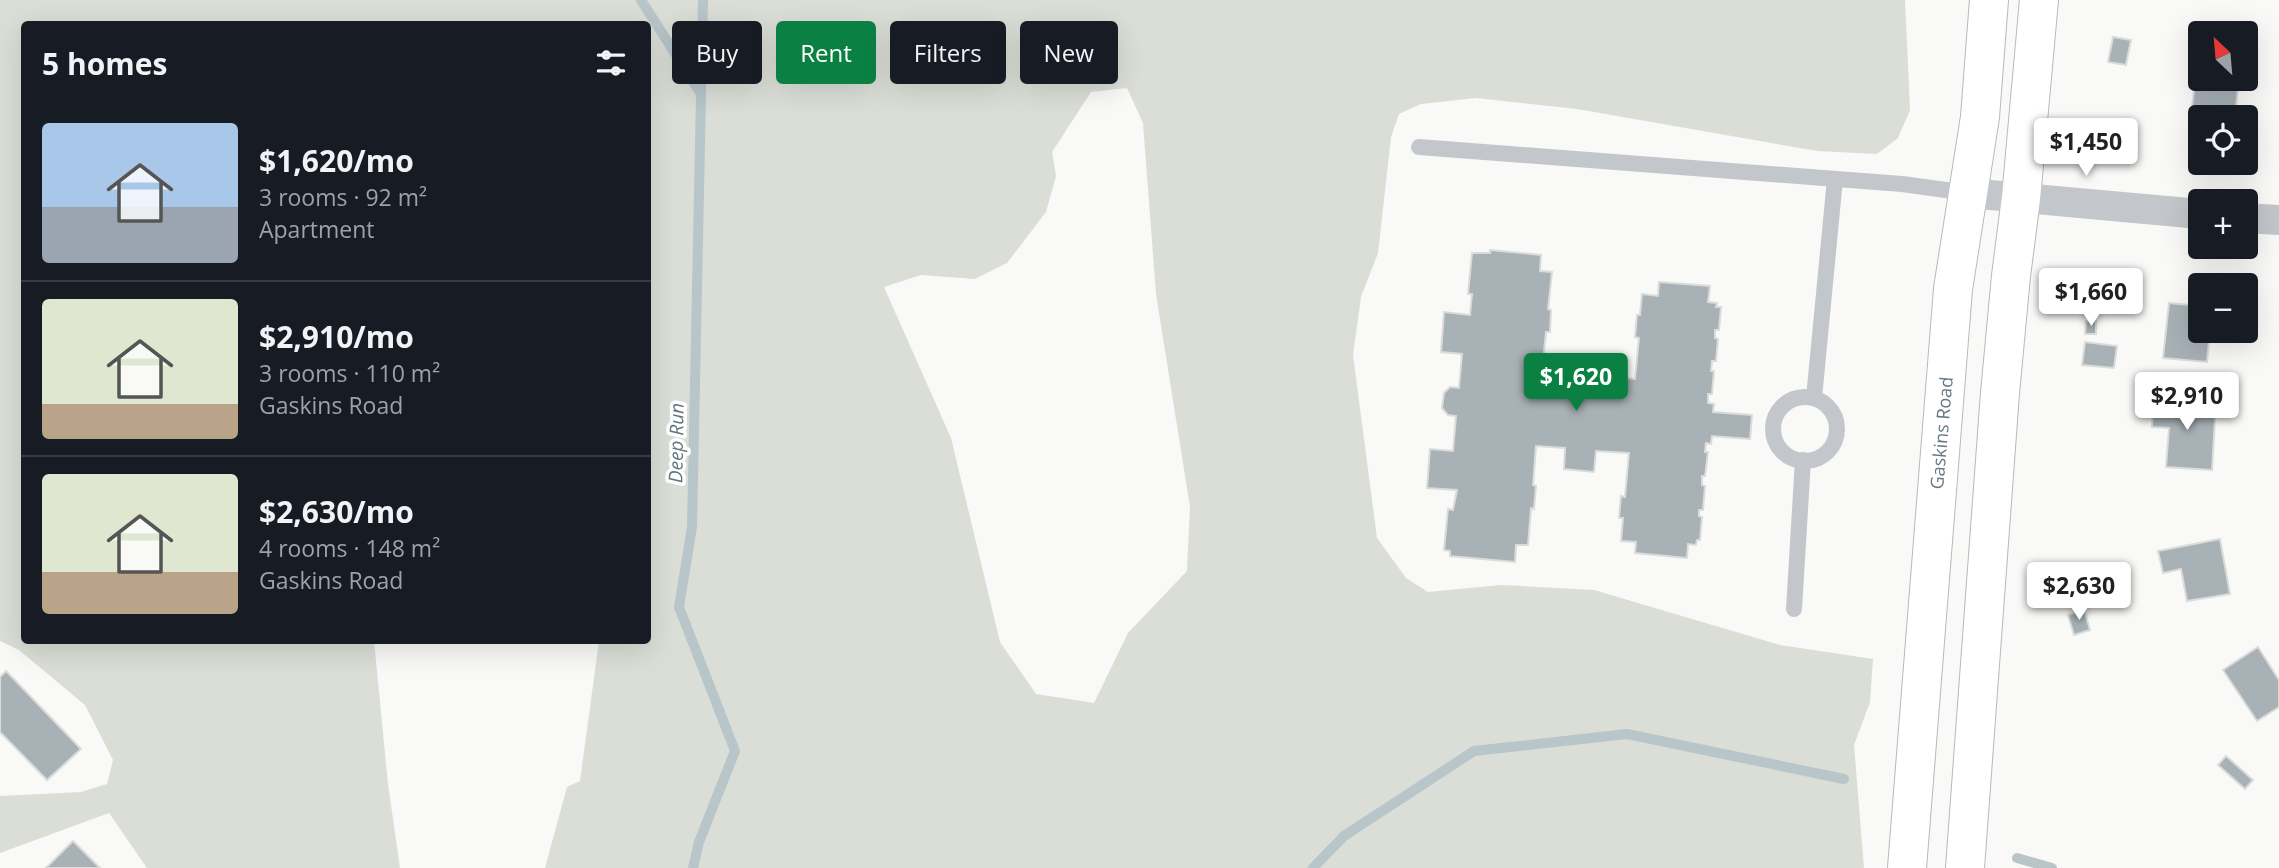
<!DOCTYPE html>
<meta charset="utf-8">
<style>
body{margin:0;font-family:"Open Sans",sans-serif;background:#242831;color:#f1f3f6;height:100vh;display:flex;flex-direction:column;font-size:26px;white-space:nowrap}
*{box-sizing:border-box;margin:0}
p{font-size:23px;color:#9ea1a6}
.icon{flex:none;width:38px;height:38px;fill:none;stroke:currentColor;stroke-width:2;stroke-linecap:round;stroke-linejoin:round}
.map{position:relative;flex:1;overflow:hidden}
.sheet{position:absolute;left:21px;top:21px;width:630px;height:623px;display:flex;flex-direction:column;background:#171b24;border-radius:7px;box-shadow:0 7px 28px #0002}
.sheet>*{flex:none}
.hud{position:absolute;left:672px;top:21px;width:665px;height:63px;display:flex;gap:14px}
.needle{width:46px;rotate:334deg}
.controls{position:absolute;left:2188px;top:21px;display:grid;gap:14px}
.controls a{display:grid;place-items:center;width:70px;height:70px;border-radius:7px;background:#171b24;box-shadow:0 7px 28px #0002;font-size:35px}
.price{position:absolute;translate:-50% -60px;padding:0 16px;border-radius:7px;background:#fff;color:#222;font-size:23px;line-height:46px;filter:drop-shadow(0 2px 4px #0008)}
.price::after{content:'';position:absolute;left:50%;top:42px;width:21px;height:16px;margin-left:-10px;background:inherit;clip-path:polygon(0 0,100% 0,50% 100%)}
.price.current{background:#0b8043;color:#fff}
ul{padding:0;list-style:none}
li{display:flex;align-items:center;gap:21px;height:175px;padding:0 21px}
li+li{border-top:2px solid #363941}
li span{display:grid;place-items:center;flex:none;width:196px;height:140px;border-radius:7px;color:#555}
li>.icon{margin-inline-start:auto}
span .icon{width:84px;height:84px;fill:#fffc;stroke-width:1}
li b{font-size:30px}
h2{display:flex;justify-content:space-between;align-items:center;height:84px;padding:0 21px;font-size:30px}
.pill{padding:0 24px;border-radius:7px;background:#171b24;box-shadow:0 7px 28px #0002;font-size:24px;line-height:63px}
.pill.current{background:#0b8043;color:#fff}
.map>svg:first-child{display:block}
.green{fill:#daded6;fill-rule:evenodd}
.lines{fill:none;stroke-linecap:round;stroke-linejoin:round}
.stream{stroke:#b8c6c9;stroke-width:10}
.building{fill:#a7b1b6;stroke:#dbdbd9;stroke-width:2}
.primary-casing{stroke:#b4babd;stroke-width:40}
.service{stroke:#c3c7cb;stroke-width:16}
.minor{stroke:#c3c7cb;stroke-width:30}
.primary{stroke:#fff;stroke-width:38}
.labels{text-anchor:middle;stroke-width:7;stroke-linejoin:round;paint-order:stroke}
.street-label{font-size:18px;fill:#657782;stroke:#fff}
.water-label{font-size:19px;font-style:italic;fill:#60767c;stroke:#fff}
</style>
<div class="map">
<svg width="2279" height="868" viewBox="0 0 2279 868">
<rect width="100%" height="100%" fill="#f9f9f7"/>
<!-- green -->
<path class="green" d="M 0,0 L 1905,0 L 1910,110 L 1898,138 L 1877,154 L 1817,151 L 1577,109 L 1476,98 L 1421,104 L 1399,114 L 1391,137 L 1378,253 L 1361,297 L 1353,355 L 1377,538 L 1406,578 L 1428,592 L 1501,585 L 1594,590 L 1780,645 L 1873,659 L 1870,702 L 1854,745 L 1864,868 L 545,868 L 567,787 L 580,781 L 599,641 L 648,640 L 648,24 L 24,24 L 24,640 L 374,641 L 388,784 L 400,868 L 147,868 L 109,813 L 0,853 L 0,796 L 81,792 L 107,784 L 113,760 L 85,705 L 19,650 L 0,641 ZM 1127,88 L 1143,123 L 1156,294 L 1190,507 L 1187,571 L 1128,633 L 1094,703 L 1036,694 L 1000,642 L 951,438 L 884,287 L 921,275 L 975,279 L 1007,263 L 1046,212 L 1056,176 L 1052,152 L 1091,92 Z"/>
<g class="lines">
<!-- stream -->
<g class="stream">
<polyline points="641,0 701,94"/>
<polyline points="2017,858 2052,868"/>
<polyline points="693,868 699,842 735,751 679,607 692,527 703,0"/>
<polyline points="1313,868 1344,836 1474,751 1627,734 1844,779"/>
</g>
</g>
<!-- building -->
<g class="building">
<polygon points="2113,37 2131,40 2126,65 2108,62"/>
<polygon points="2200,40 2200,79 2239,79 2235,117 2200,117 2200,125 2190,124"/>
<polygon points="1490,250 1541,255 1540,271 1552,272 1548,309 1551,310 1550,332 1546,332 1542,371 1635,379 1639,338 1635,337 1637,315 1640,315 1642,294 1658,296 1659,282 1710,286 1708,302 1717,303 1716,307 1721,307 1719,330 1715,330 1715,338 1718,339 1716,361 1712,361 1711,371 1714,371 1712,394 1708,394 1708,403 1714,404 1713,412 1752,415 1750,439 1712,436 1711,444 1706,443 1705,452 1708,452 1705,476 1702,476 1702,485 1705,486 1703,510 1699,510 1699,516 1702,517 1700,540 1697,540 1696,545 1688,544 1687,558 1635,553 1636,542 1621,541 1623,518 1619,518 1621,496 1625,497 1629,453 1596,451 1594,472 1564,469 1565,448 1536,446 1533,485 1536,486 1534,509 1531,508 1528,545 1516,545 1515,562 1450,556 1450,551 1444,550 1448,509 1453,510 1457,490 1427,488 1430,449 1453,451 1456,416 1448,415 1442,408 1444,393 1450,387 1459,388 1462,354 1441,352 1444,312 1470,315 1472,294 1468,294 1472,253 1490,253"/>
<polygon points="2169,303 2200,306 2200,331 2210,331 2207,362 2163,358"/>
<polygon points="2086,321 2096,321 2096,334 2085,334"/>
<polygon points="2085,342 2117,346 2114,368 2082,365"/>
<polygon points="2153,398 2216,402 2212,470 2166,467 2169,428 2152,427"/>
<polygon points="2220,539 2230,594 2187,601 2181,569 2163,573 2158,551"/>
<polygon points="2084,610 2090,630 2074,635 2068,615"/>
<polygon points="2258,647 2279,680 2279,707 2257,721 2223,670"/>
<polygon points="6,671 81,749 47,780 0,732 0,677"/>
<polygon points="2226,756 2253,780 2245,789 2218,765"/>
<polygon points="73,841 100,868 46,868"/>
</g>
<g class="lines">
<defs>
<g id="primary">
<polyline points="1907,868 1953,289 1980,117 1989,0"/>
<polyline points="1965,868 2000,393 2011,276 2021,198 2039,0"/>
</g>
</defs>
<!-- primary casing -->
<use href="#primary" class="primary-casing"/>
<!-- service -->
<g class="service">
<polyline points="1419,147 1902,184 1968,193"/>
<circle cx="1805" cy="429" r="32"/>
<polyline points="1814,398 1835,179"/>
<polyline points="1794,609 1803,460"/>
</g>
<!-- minor -->
<g class="minor">
<polyline points="1968,193 2200,214"/>
<polyline points="2245,218 2279,220"/>
</g>
<!-- primary -->
<use href="#primary" class="primary"/>
</g>
<g class="labels">
<!-- street labels -->
<g class="street-label">
<text transform="translate(1942 433) rotate(-85)" y="6">Gaskins Road</text>
</g>
<!-- water labels -->
<g class="water-label">
<text transform="translate(676 443) rotate(-89)" y="7">Deep Run</text>
</g>
</g>
</svg>
<div class="controls">
<a><svg class="needle" viewBox="-14 -14 28 28"><path d="M0-13l5 13h-10z" fill="#e53935"/><path d="M0 13l5-13h-10z" fill="#9ea1a6"/></svg></a>
<a><svg class="icon" aria-label="locate" viewBox="0 0 24 24"><circle cx="12" cy="12" r="6"/><path d="M12 2v4M12 18v4M2 12h4M18 12h4"/></svg></a>
<a>+</a>
<a>−</a>
</div>
<b class="price" style="left:2086px;top:178px">$1,450</b>
<b class="price" style="left:2091px;top:328px">$1,660</b>
<b class="price current" style="left:1576px;top:413px">$1,620</b>
<b class="price" style="left:2187px;top:432px">$2,910</b>
<b class="price" style="left:2079px;top:622px">$2,630</b>
<div class="hud">
<a class="pill">Buy</a>
<a class="pill current">Rent</a>
<a class="pill">Filters</a>
<a class="pill">New</a>
</div>
<section class="sheet">
<h2>5 homes<svg class="icon" aria-label="filters" viewBox="0 0 24 24"><path d="M4 7h16M4 17h16"/><circle cx="9" cy="7" r="2"/><circle cx="15" cy="17" r="2"/></svg></h2>
<ul>
<li><span style="background:linear-gradient(#a9c7e8 60%,#9aa5b1 0)"><svg class="icon" aria-label="home" viewBox="0 0 24 24"><path d="M3 11l9-7 9 7M6 9v11h12V9"/></svg></span><div><b>$1,620/mo</b><p>3 rooms · 92 m²</p><p>Apartment</p></div></li>
<li><span style="background:linear-gradient(#dfe7d0 75%,#b9a48a 0)"><svg class="icon" aria-label="home" viewBox="0 0 24 24"><path d="M3 11l9-7 9 7M6 9v11h12V9"/></svg></span><div><b>$2,910/mo</b><p>3 rooms · 110 m²</p><p>Gaskins Road</p></div></li>
<li><span style="background:linear-gradient(#dfe7d0 70%,#b9a48a 0)"><svg class="icon" aria-label="home" viewBox="0 0 24 24"><path d="M3 11l9-7 9 7M6 9v11h12V9"/></svg></span><div><b>$2,630/mo</b><p>4 rooms · 148 m²</p><p>Gaskins Road</p></div></li>
</ul>
</section>
</div>
